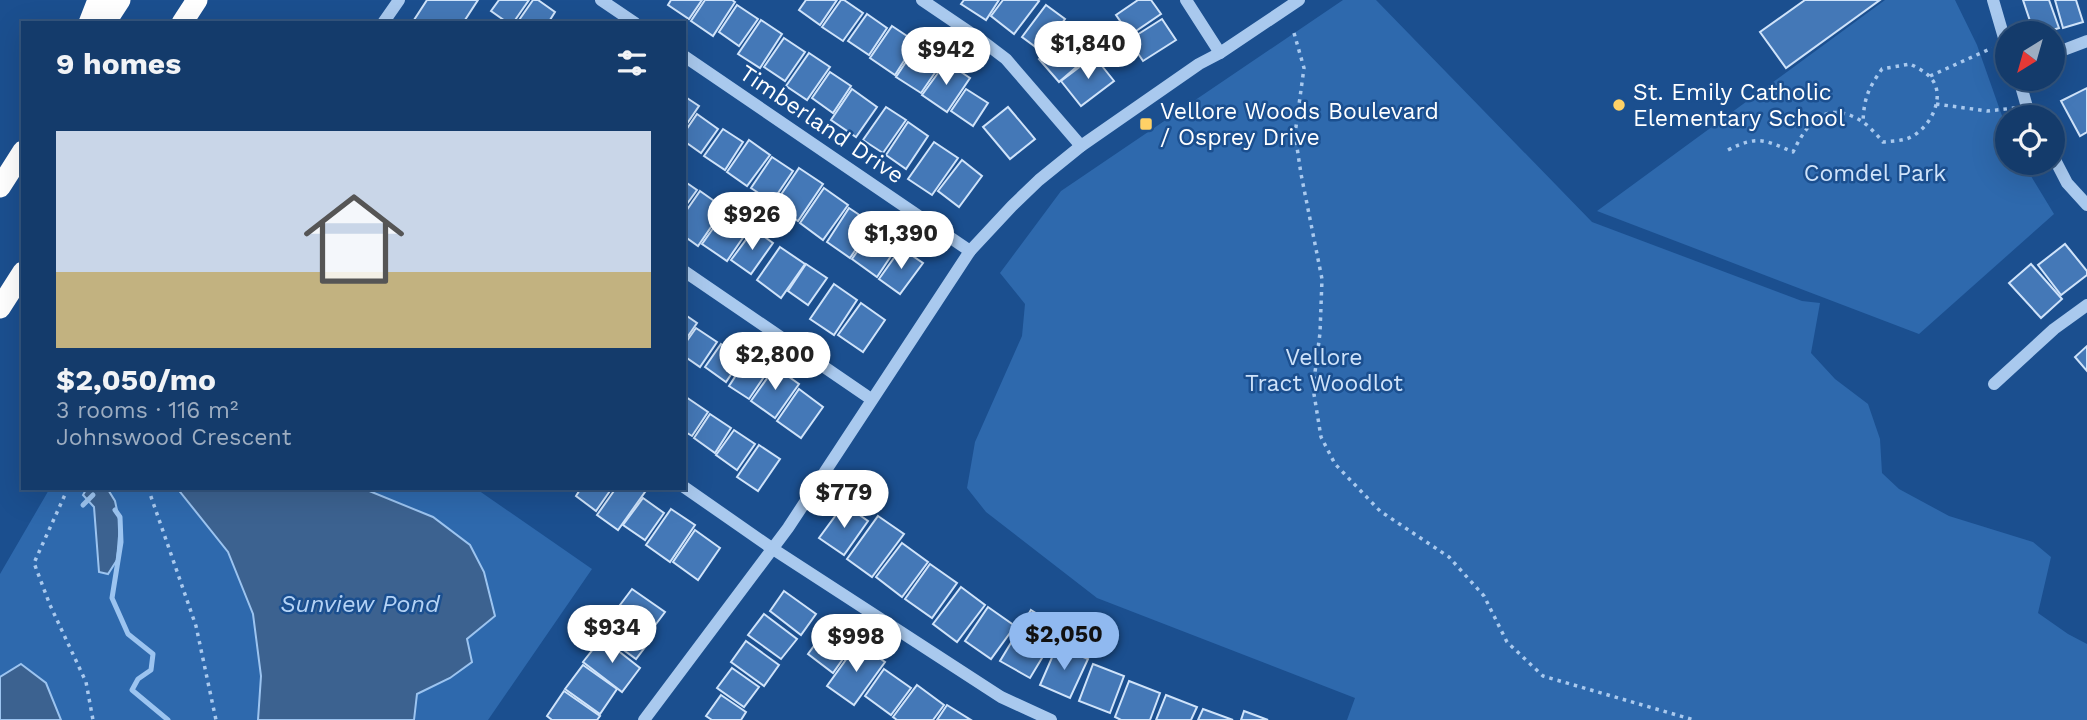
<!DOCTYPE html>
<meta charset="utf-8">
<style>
body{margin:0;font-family:"Work Sans",sans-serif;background:#1d4271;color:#f1f3f6;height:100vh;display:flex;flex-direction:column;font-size:26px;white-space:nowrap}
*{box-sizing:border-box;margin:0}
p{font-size:23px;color:#9dadc1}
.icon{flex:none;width:38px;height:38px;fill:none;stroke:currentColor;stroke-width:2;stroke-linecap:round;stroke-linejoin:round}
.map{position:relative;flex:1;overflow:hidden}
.sheet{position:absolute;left:21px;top:21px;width:665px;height:469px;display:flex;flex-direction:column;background:#143b6b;border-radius:0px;box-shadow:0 7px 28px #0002,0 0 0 2px #33557e}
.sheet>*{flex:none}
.needle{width:46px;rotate:217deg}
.buttons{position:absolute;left:1995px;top:21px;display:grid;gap:14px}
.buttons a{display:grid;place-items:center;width:70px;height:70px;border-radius:50%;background:#143b6b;box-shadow:0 7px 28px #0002,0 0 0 2px #33557e;font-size:35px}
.price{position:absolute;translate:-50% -60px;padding:0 16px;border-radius:24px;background:#fff;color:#222;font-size:23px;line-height:46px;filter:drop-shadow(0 2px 4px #0008)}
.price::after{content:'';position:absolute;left:50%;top:42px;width:21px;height:16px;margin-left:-10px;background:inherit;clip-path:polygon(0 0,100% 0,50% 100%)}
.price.active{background:#90b9f0;color:#111}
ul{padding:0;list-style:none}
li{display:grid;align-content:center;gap:14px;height:371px;padding:0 35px}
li+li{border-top:2px solid #33557e}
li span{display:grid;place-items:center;height:217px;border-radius:0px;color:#555}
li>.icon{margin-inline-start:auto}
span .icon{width:126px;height:126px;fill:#fffc;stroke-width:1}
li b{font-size:30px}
h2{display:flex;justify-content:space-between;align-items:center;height:84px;padding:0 35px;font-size:30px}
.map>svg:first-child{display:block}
.green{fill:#2e69ad}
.water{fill:#3c6290;stroke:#9cc4f0;stroke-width:2}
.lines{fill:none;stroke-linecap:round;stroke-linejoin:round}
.stream{stroke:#9cc4f0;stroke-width:5}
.building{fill:#4478b7;stroke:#cfe3fa;stroke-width:2}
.path{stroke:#a9c9ee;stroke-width:3.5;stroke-dasharray:3.5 5;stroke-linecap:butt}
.minor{stroke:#a9c9ee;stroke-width:12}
.highway{stroke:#fff;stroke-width:21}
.poi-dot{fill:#ffd166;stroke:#1b4f8f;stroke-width:2.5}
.labels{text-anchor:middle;stroke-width:5;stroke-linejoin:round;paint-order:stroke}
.poi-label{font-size:23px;fill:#fff;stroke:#1b4f8f;text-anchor:start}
.street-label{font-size:23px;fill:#fff;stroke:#1b4f8f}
.park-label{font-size:23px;fill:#cfe3fa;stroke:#1b4f8f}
.water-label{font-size:24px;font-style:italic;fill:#b5d3f5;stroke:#1b4f8f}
</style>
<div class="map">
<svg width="2087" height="720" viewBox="0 0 2087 720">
<rect width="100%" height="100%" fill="#1b4f8f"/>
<!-- green -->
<g class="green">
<polygon points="1343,0 1376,0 1592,222 1802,301 1820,303 1811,353 1835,379 1868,404 1880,439 1882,473 1899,489 1949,516 2033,542 2051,557 2038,613 2068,634 2087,644 2087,720 1347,720 1355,698 1097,598 986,512 967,488 975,442 1022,336 1025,304 1000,273 1061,191"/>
<polygon points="1885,0 1955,0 1977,45 2007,130 2007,163 2023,163 2054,214 1919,334 1597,211"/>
<polygon points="50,488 177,488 228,552 253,614 261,676 258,720 61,720 46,683 22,664 0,677 0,574"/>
<polygon points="362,488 475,488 592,569 488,720 414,720 416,694 450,678 467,639 484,572 470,545 433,517"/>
</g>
<!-- water -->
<g class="water">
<polygon points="87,488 107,488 115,501 120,524 117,560 108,574 99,572 94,507 83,495"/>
<polygon points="177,488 362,488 433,517 470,545 484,572 495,616 467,639 472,662 450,678 417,694 414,720 258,720 261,676 253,614 228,552"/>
<polygon points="21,664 46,683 61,720 0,720 0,677"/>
</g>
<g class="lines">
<!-- stream -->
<g class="stream">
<polyline points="83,505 93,495"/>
<polyline points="115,510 120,517 121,542 112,598 128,634 153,654 151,670 138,679 132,690 168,720"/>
</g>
</g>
<!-- building -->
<g class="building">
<polygon points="427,0 478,0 463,23 412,23"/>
<polygon points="499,0 529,0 513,23 508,23 491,11"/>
<polygon points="533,0 538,0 555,12 548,23 517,23"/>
<polygon points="671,0 702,0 689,19 668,5"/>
<polygon points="705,0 732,0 735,2 713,36 691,21"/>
<polygon points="806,0 837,0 820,25 799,10"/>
<polygon points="841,0 844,0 863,13 843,41 822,27"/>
<polygon points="964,0 999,0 986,20 961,4"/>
<polygon points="1003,0 1037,0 1039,1 1014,34 991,16"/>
<polygon points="1138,0 1151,0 1161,14 1130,35 1116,15"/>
<polygon points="1805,0 1880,0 1786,68 1760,32"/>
<polygon points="2023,0 2049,0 2059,28 2043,33 2034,33"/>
<polygon points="2055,0 2076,0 2083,22 2063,28"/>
<polygon points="737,5 758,19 739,46 719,32"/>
<polygon points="1046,5 1065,19 1041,51 1022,37"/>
<polygon points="867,14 887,28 869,55 848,41"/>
<polygon points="1162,19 1176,40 1143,61 1129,40"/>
<polygon points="761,20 782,34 760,68 738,54"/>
<polygon points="892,26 916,42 895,75 870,58"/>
<polygon points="1074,28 1095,51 1059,82 1039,59"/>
<polygon points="784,38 805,52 785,81 764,67"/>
<polygon points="918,44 943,61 921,93 896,77"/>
<polygon points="809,53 830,67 807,100 786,86"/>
<polygon points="1094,56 1114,81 1081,106 1061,81"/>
<polygon points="946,62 970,78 947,112 922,95"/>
<polygon points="830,72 851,86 833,113 812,98"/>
<polygon points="2087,88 2087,132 2080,136 2061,101"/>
<polygon points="852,89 877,107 856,137 831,120"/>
<polygon points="966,89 988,103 973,126 951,111"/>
<polygon points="684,96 699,106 684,128"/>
<polygon points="886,107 906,120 883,153 863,140"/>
<polygon points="1008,107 1035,139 1010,159 983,127"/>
<polygon points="697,114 718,129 701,153 684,141 684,133"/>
<polygon points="908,122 928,136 906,169 886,155"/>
<polygon points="723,129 743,142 725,170 704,156"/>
<polygon points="749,140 770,155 747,186 727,172"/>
<polygon points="934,142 958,158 932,195 908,179"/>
<polygon points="772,157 793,171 772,202 751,188"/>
<polygon points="962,160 982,176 959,207 938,191"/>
<polygon points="799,168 823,184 798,221 774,205"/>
<polygon points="684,181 697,190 684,208"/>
<polygon points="824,188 848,205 823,240 800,223"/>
<polygon points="700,191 724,208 698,246 684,236 684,214"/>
<polygon points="849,208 873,224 850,258 827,242"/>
<polygon points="727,209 751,226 727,261 702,244"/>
<polygon points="874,227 899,244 877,277 852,259"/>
<polygon points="754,229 773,243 751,274 731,260"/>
<polygon points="2065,244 2087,271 2087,275 2061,295 2038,265"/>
<polygon points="780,247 805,264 781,298 757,280"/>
<polygon points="901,248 923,263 900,294 879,279"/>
<polygon points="806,264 827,278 808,305 788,291"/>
<polygon points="2031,264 2062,299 2041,318 2009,283"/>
<polygon points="834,284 857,300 834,335 810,319"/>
<polygon points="861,303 885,320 863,352 838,335"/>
<polygon points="684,314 697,323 684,342"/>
<polygon points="696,328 717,342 700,367 684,356 684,345"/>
<polygon points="721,344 742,358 726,382 705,367"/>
<polygon points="2087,346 2087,371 2075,357"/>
<polygon points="750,354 770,368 749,399 729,386"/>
<polygon points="775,367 799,384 775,418 751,401"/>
<polygon points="799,389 823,407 801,438 777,421"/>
<polygon points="686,397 708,412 692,436 684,431 684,400"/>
<polygon points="710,414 731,428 715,453 694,438"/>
<polygon points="734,430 755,444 737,470 716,455"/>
<polygon points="759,445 780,459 758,491 737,477"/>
<polygon points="581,488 612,488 596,511 576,496"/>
<polygon points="616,488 639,488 645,492 618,530 597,515"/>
<polygon points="643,498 664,513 645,540 623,525"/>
<polygon points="844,504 868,521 844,555 819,538"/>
<polygon points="671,509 695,525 670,562 646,545"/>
<polygon points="878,516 904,534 872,577 847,559"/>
<polygon points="695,530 720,548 698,580 673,562"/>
<polygon points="902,543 928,562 902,597 876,577"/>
<polygon points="930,564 957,583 932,618 905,599"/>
<polygon points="961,587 985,605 957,642 933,624"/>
<polygon points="632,589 665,612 650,632 617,609"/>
<polygon points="784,591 816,614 801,635 770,611"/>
<polygon points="988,607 1015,626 991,659 965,641"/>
<polygon points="1031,610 1060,628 1030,678 1000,661"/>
<polygon points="764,614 797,639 781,659 748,635"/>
<polygon points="622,615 652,638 636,659 606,637"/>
<polygon points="827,628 852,646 833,673 808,654"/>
<polygon points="602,638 640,668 622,692 583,662"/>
<polygon points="746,641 779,665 764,686 731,662"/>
<polygon points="858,643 885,662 854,705 827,686"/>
<polygon points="1057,646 1088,659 1070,698 1040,685"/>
<polygon points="1093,664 1124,676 1110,713 1079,701"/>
<polygon points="583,665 617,689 600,714 565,689"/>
<polygon points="732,668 759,687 744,707 717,688"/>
<polygon points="884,669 911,688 891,715 865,696"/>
<polygon points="1129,681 1160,693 1150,720 1121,720 1115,717"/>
<polygon points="917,685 944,705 933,720 897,720 893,717"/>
<polygon points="564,691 600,716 597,720 552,720 547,716"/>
<polygon points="721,695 746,712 741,720 712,720 706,716"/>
<polygon points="1166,695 1197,707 1191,720 1156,720"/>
<polygon points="947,705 971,720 937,720"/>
<polygon points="1203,709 1233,720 1198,720"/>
<polygon points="1244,711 1268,720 1241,720"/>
</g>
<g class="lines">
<!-- path -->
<g class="path">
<polyline points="1294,33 1304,68 1295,134 1301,174 1322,279 1320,333 1313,388 1321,437 1335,464 1380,511 1449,557 1484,596 1507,642 1543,676 1694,720"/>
<polyline points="1930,76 1992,48"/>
<polyline points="1936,104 1987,111 2015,108"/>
<path d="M 1728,150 C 1757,135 1765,140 1793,152 C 1808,121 1827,99 1863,122 C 1870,127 1877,135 1883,142 C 1891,141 1899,141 1906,139 C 1929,132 1949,95 1929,76 C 1924,71 1916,67 1910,64 L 1882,69 C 1868,89 1864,98 1863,122"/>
<polyline points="68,488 34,563 50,605 86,682 93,720"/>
<polyline points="148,488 196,626 216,720"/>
</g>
<!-- minor -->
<g class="minor">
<polyline points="601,0 635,23"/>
<polyline points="922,0 981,40 1006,59 1081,146"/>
<polyline points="1186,0 1220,53"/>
<polyline points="1993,0 2007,48"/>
<polyline points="383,23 399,0"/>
<polyline points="2053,54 2087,41"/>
<polyline points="684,56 970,251"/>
<polyline points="2019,79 2027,107 2033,117"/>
<polyline points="2053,156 2067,183 2087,205"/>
<polyline points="684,271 871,399"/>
<polyline points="1994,384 2054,329 2087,305"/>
<polyline points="684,487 773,549 1001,697 1051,720"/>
<polyline points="644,720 788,528 970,251 1012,206 1039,180 1081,146 1199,64 1220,53 1299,0"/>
</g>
<!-- highway -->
<g class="highway">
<polyline points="89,23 98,0"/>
<polyline points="105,23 120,0"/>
<polyline points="182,23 197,0"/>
<polyline points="0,187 23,151"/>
<polyline points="0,308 23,272"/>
</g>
</g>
<!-- markers -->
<g class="poi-dot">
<circle cx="1619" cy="105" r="7"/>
<rect x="1139" y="117" width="14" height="14" rx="3.5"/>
</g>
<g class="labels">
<!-- poi labels -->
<g class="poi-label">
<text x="1633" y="100">St. Emily Catholic<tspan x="1633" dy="26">Elementary School</tspan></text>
<text x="1160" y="119">Vellore Woods Boulevard<tspan x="1160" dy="26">/ Osprey Drive</tspan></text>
</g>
<!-- street labels -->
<g class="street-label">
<text transform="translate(822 124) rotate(34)" y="8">Timberland Drive</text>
</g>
<!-- park labels -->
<g class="park-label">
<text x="1875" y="181">Comdel Park</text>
<text x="1324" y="365">Vellore<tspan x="1324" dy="26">Tract Woodlot</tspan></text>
</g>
<!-- water labels -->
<g class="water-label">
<text x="360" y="612">Sunview Pond</text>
</g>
</g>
</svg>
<div class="buttons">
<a><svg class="needle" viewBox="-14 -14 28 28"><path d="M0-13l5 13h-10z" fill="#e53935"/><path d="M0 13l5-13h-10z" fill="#9dadc1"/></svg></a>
<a><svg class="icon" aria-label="locate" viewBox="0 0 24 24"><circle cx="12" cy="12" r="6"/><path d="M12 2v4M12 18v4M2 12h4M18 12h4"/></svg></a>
</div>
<b class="price" style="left:1088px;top:81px">$1,840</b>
<b class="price" style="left:946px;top:87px">$942</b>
<b class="price" style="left:752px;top:252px">$926</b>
<b class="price" style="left:901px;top:271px">$1,390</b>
<b class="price" style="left:775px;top:392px">$2,800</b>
<b class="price" style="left:844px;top:530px">$779</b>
<b class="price" style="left:612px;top:665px">$934</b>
<b class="price active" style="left:1064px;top:672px">$2,050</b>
<b class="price" style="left:856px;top:674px">$998</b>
<section class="sheet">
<h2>9 homes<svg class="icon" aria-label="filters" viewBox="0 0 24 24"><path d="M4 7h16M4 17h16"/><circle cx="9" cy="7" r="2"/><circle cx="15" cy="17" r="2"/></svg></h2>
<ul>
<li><span style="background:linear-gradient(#c9d6e8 65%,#c2b280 0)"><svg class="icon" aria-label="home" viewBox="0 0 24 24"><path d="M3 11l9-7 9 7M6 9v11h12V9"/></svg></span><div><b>$2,050/mo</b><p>3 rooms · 116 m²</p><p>Johnswood Crescent</p></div></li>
</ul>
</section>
</div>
